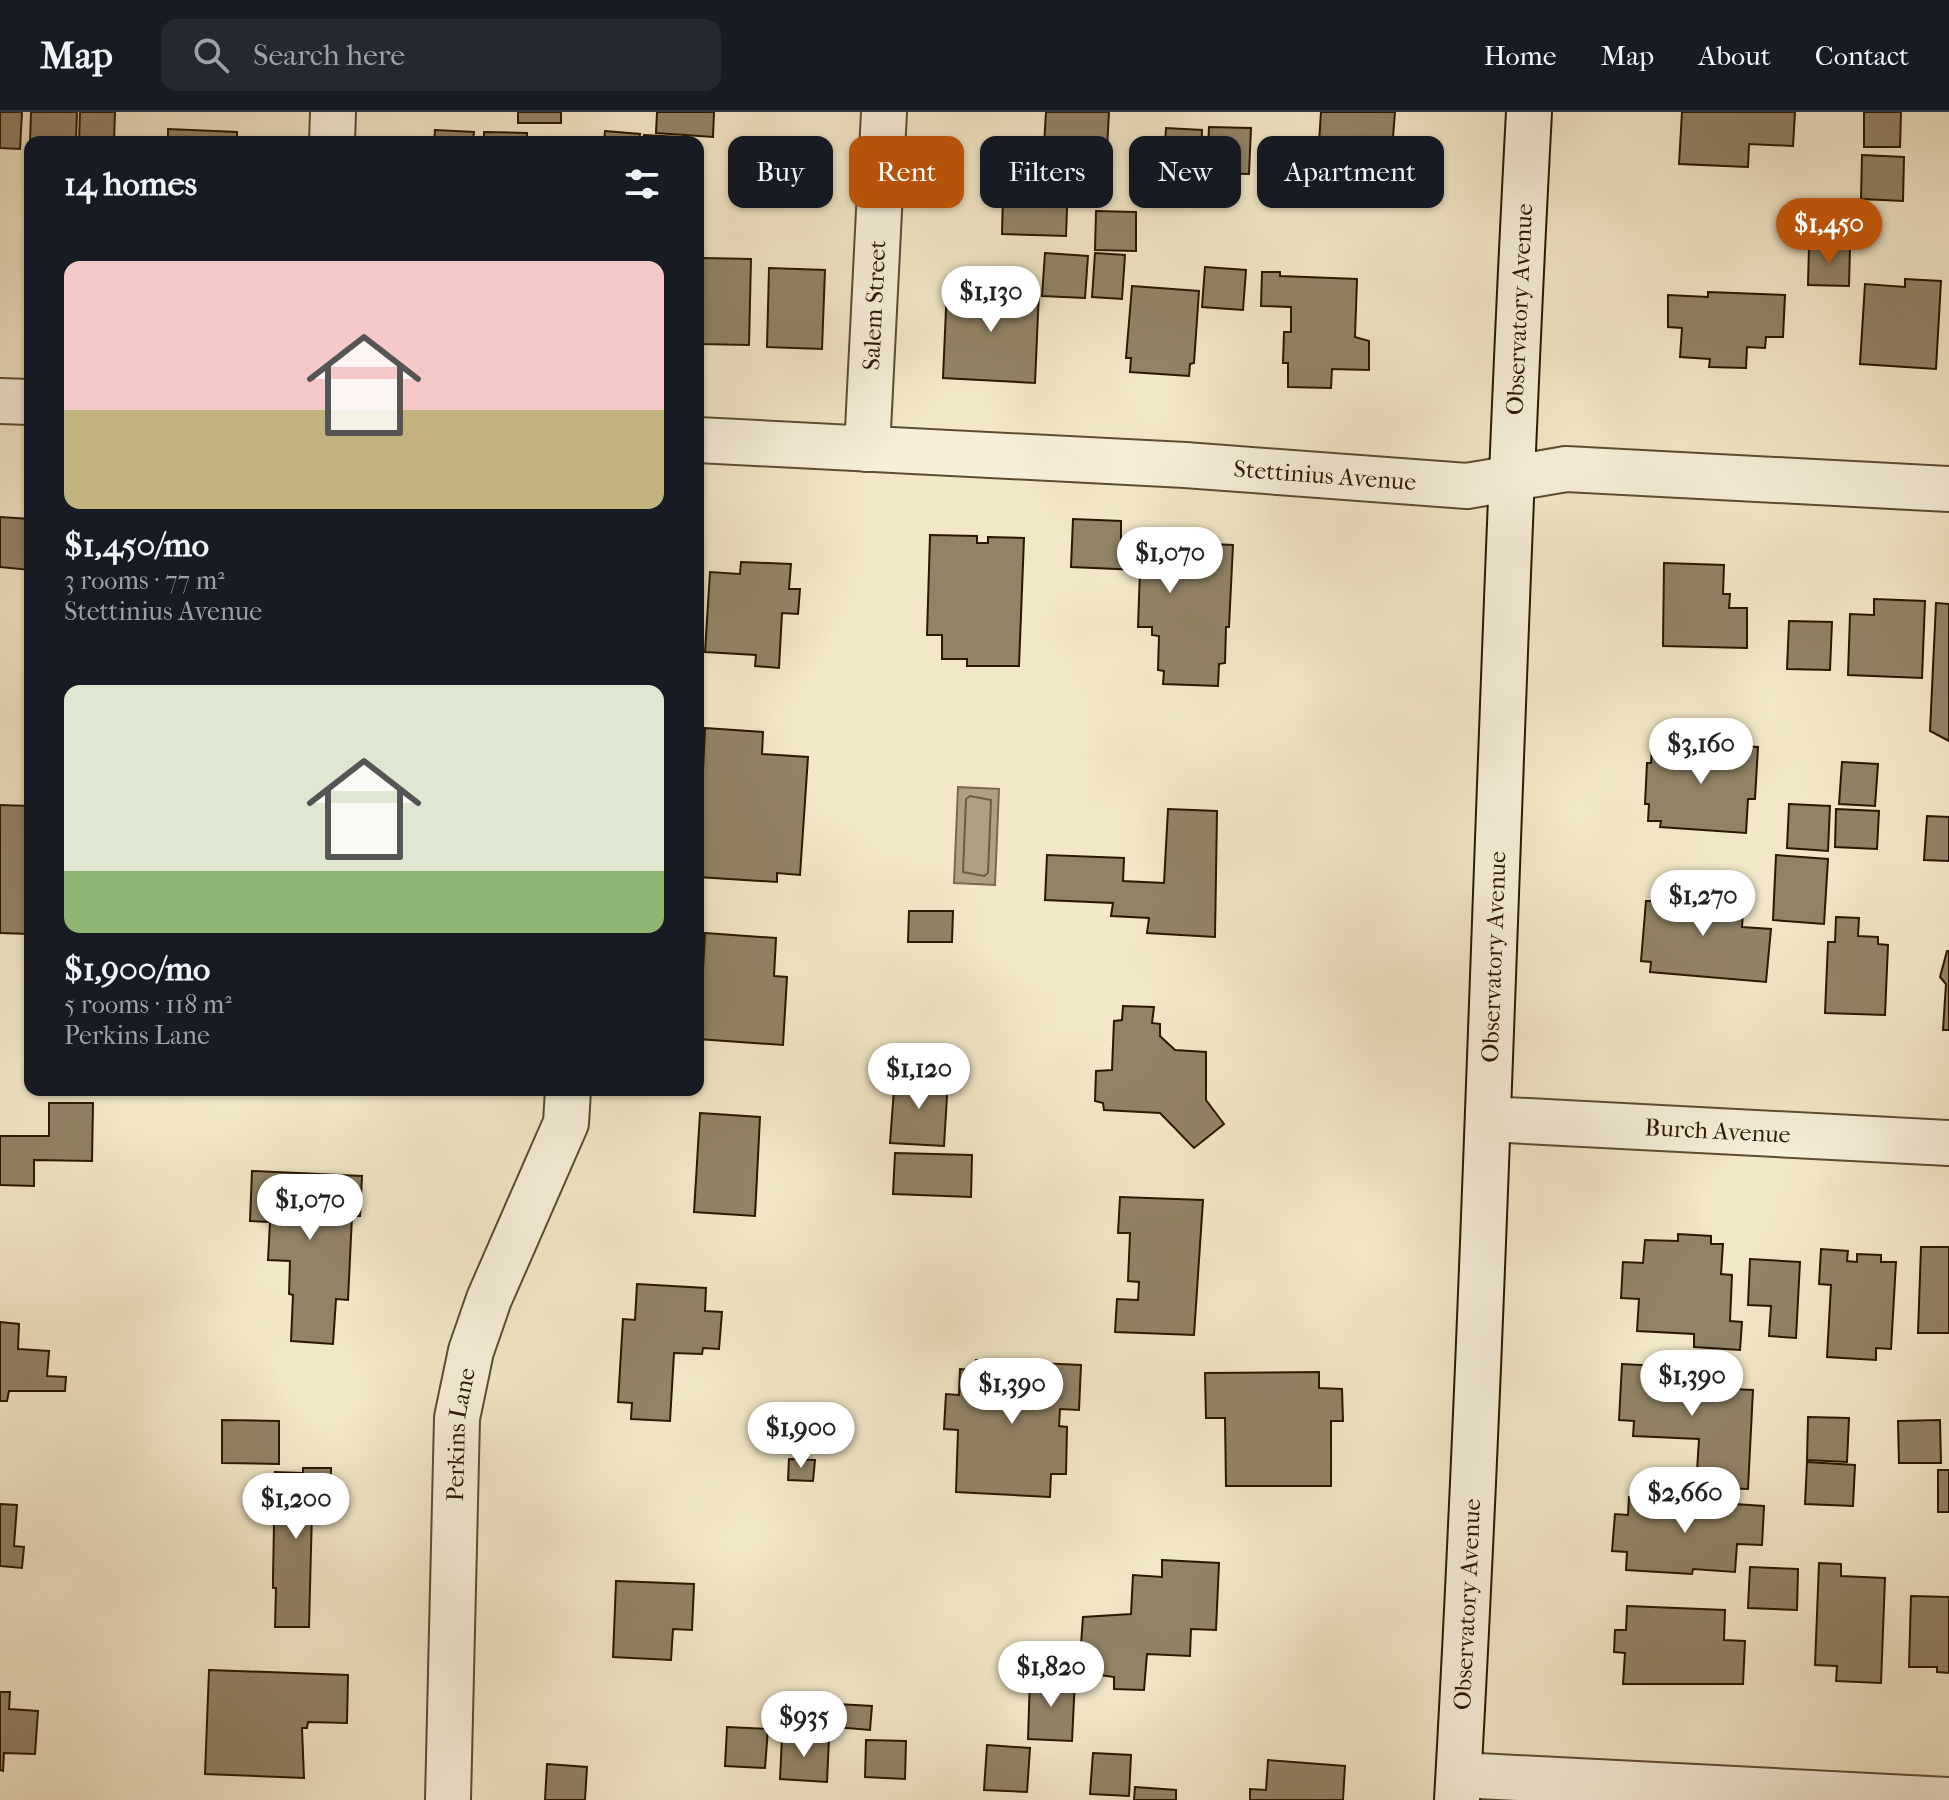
<!DOCTYPE html>
<meta charset="utf-8">
<style>
body{margin:0;font-family:"IM FELL French Canon",serif;background:#242831;color:#f1f3f6;height:100vh;display:flex;flex-direction:column;font-size:30px;white-space:nowrap}
*{box-sizing:border-box;margin:0}
p{font-size:26px;color:#9ea1a6}
.icon{flex:none;width:44px;height:44px;fill:none;stroke:currentColor;stroke-width:2;stroke-linecap:round;stroke-linejoin:round}
.map{position:relative;flex:1;overflow:hidden}
.details{position:absolute;left:24px;top:24px;width:680px;height:960px;display:flex;flex-direction:column;background:#171b24;border-radius:16px;box-shadow:0 2px 6px #0004}
.details>*{flex:none}
.top-card{position:absolute;left:728px;top:24px;width:760px;height:72px;display:flex;gap:16px}
.price{position:absolute;translate:-50% -68px;padding:0 18px;border-radius:28px;background:#fff;color:#222;font-size:26px;line-height:52px;filter:drop-shadow(0 2px 4px #0008)}
.price::after{content:'';position:absolute;left:50%;top:48px;width:24px;height:18px;margin-left:-12px;background:inherit;clip-path:polygon(0 0,100% 0,50% 100%)}
.price.current{background:#b45309;color:#fff}
ul{padding:0;list-style:none}
li{display:grid;align-content:center;gap:16px;height:424px;padding:0 40px}
li span{display:grid;place-items:center;height:248px;border-radius:16px;color:#555}
li>.icon{margin-inline-start:auto}
span .icon{width:144px;height:144px;fill:#fffc;stroke-width:1}
li b{font-size:34px}
h2{display:flex;justify-content:space-between;align-items:center;height:96px;padding:0 40px;font-size:34px}
.tag{padding:0 28px;border-radius:16px;background:#171b24;box-shadow:0 2px 6px #0004;font-size:28px;line-height:72px}
.tag.current{background:#b45309;color:#fff}
header{display:flex;align-items:center;gap:48px;box-sizing:border-box;height:112px;padding:0 40px;background:#171b24;border-bottom:2px solid #363941}
header strong{font-size:38px}
nav{display:flex;gap:44px;margin-inline-start:auto;font-size:28px}
.search{width:560px;height:72px;background:#242831;display:flex;align-items:center;gap:20px;box-sizing:border-box;padding:0 28px;border-radius:16px;color:#9ea1a6;font-size:30px}
.map>svg:first-child{display:block}
.water{fill:#aea083;stroke:#7a694f;stroke-width:2}
.lines{fill:none;stroke-linecap:round;stroke-linejoin:round}
.shore{stroke:#6c5c42;stroke-width:2}
.building{fill:#928367;stroke:#2b1700;stroke-width:2}
.street-casing{stroke:#5d4b32;stroke-width:48}
.secondary-casing{stroke:#2b1700;stroke-width:48}
.street{stroke:#f7efdb;stroke-width:44}
.secondary{stroke:#f7efdb;stroke-width:44}
.labels{text-anchor:middle;stroke-width:7;stroke-linejoin:round;paint-order:stroke}
.street-label{font-size:24px;fill:#2b1700;stroke:#f7efdb}
</style>
<header>
<strong>Map</strong>
<div class="search"><svg class="icon" aria-label="search" viewBox="0 0 24 24"><circle cx="10" cy="10" r="6"/><path d="M15 15l6 6"/></svg>Search here</div>
<nav><a>Home</a><a>Map</a><a>About</a><a>Contact</a></nav>
</header>
<div class="map">
<svg width="1949" height="1688" viewBox="0 0 1949 1688">
<rect width="100%" height="100%" fill="#f2e7c7"/>
<filter id="stains"><feTurbulence type="fractalNoise" baseFrequency=".0025" numOctaves="4"/><feColorMatrix values="0 0 0 0 .2 0 0 0 0 .09 0 0 0 0 .02 0 0 0 .5 -.17"/></filter>
<radialGradient id="worn" r=".72"><stop offset=".6" stop-color="#630" stop-opacity="0"/><stop offset="1" stop-color="#630" stop-opacity=".3"/></radialGradient>
<!-- water -->
<polygon class="water" points="958,675 999,677 995,773 954,771"/>
<g class="lines">
<!-- shore -->
<polygon class="shore" points="970,684 991,688 988,761 984,764 963,760 966,687"/>
</g>
<!-- building -->
<g class="building">
<polygon points="0,0 22,0 20,37 0,36"/>
<polygon points="31,0 77,0 76,30 30,30"/>
<polygon points="80,0 115,0 114,30 79,30"/>
<rect x="518" y="0" width="43" height="11"/>
<polygon points="657,0 714,0 713,25 656,21"/>
<polygon points="1046,0 1109,0 1107,37 1044,33"/>
<polygon points="1321,0 1395,0 1391,50 1318,46"/>
<polygon points="1682,0 1795,0 1793,34 1749,32 1748,55 1679,52"/>
<polygon points="1864,0 1901,0 1900,35 1864,35"/>
<polygon points="1209,15 1251,16 1249,62 1207,61"/>
<polygon points="1166,16 1202,18 1201,48 1164,46"/>
<polygon points="168,17 237,20 237,25 248,25 248,30 168,30"/>
<polygon points="435,18 474,20 473,30 434,30"/>
<polygon points="605,19 640,22 639,30 604,30"/>
<polygon points="484,20 527,21 527,30 484,30"/>
<polygon points="644,23 680,25 679,30 643,30"/>
<polygon points="1004,40 1069,43 1066,124 1002,122"/>
<polygon points="1862,43 1904,45 1903,89 1861,87"/>
<polygon points="1096,99 1136,100 1136,139 1095,138"/>
<polygon points="1809,134 1850,135 1849,174 1808,173"/>
<polygon points="1045,141 1088,144 1085,186 1042,184"/>
<polygon points="1095,141 1125,143 1122,187 1092,185"/>
<polygon points="703,146 751,147 749,233 700,232"/>
<polygon points="1205,155 1246,158 1243,198 1202,195"/>
<polygon points="769,156 825,158 822,237 767,235"/>
<polygon points="1262,160 1280,160 1280,164 1357,167 1355,225 1369,229 1369,258 1332,257 1331,276 1288,275 1288,251 1283,251 1284,220 1291,220 1291,195 1261,194"/>
<polygon points="1905,167 1941,169 1936,257 1860,252 1865,172 1905,175"/>
<polygon points="947,174 1039,179 1035,271 943,266"/>
<polygon points="1132,174 1199,179 1194,251 1190,252 1189,264 1130,260 1131,246 1126,246"/>
<polygon points="1708,180 1785,183 1783,225 1766,225 1765,236 1747,235 1746,256 1709,255 1710,247 1680,245 1682,216 1668,215 1668,183 1708,185"/>
<polygon points="0,405 30,407 30,458 0,455"/>
<polygon points="1073,407 1121,409 1121,428 1233,433 1229,515 1226,515 1225,551 1219,552 1218,574 1163,572 1164,559 1158,558 1159,524 1152,523 1152,515 1138,515 1140,458 1071,455"/>
<polygon points="930,423 977,424 977,431 988,431 988,425 1024,426 1019,554 967,554 967,547 942,547 942,523 927,523"/>
<polygon points="741,450 791,452 789,477 800,477 798,502 782,501 779,556 755,554 756,543 705,540 710,460 740,462"/>
<polygon points="1664,451 1724,453 1723,482 1730,482 1729,496 1747,496 1747,536 1663,534"/>
<polygon points="1874,487 1925,489 1922,566 1848,563 1850,502 1874,503"/>
<polygon points="1936,491 1949,492 1949,629 1930,619"/>
<polygon points="1789,509 1832,510 1830,558 1787,557"/>
<polygon points="705,616 763,620 762,642 808,645 800,763 777,761 777,770 698,765"/>
<polygon points="1668,630 1758,635 1755,687 1748,687 1746,721 1660,715 1661,709 1648,709 1649,692 1645,692 1647,651 1651,651 1652,635 1667,635"/>
<polygon points="1842,650 1878,652 1875,694 1839,692"/>
<polygon points="1789,692 1830,694 1828,739 1787,736"/>
<polygon points="0,693 30,694 30,822 0,821"/>
<polygon points="1168,697 1217,699 1215,825 1147,821 1149,806 1111,804 1113,791 1045,788 1047,743 1124,746 1123,769 1164,771"/>
<polygon points="1836,697 1879,699 1877,737 1835,735"/>
<polygon points="1927,704 1949,705 1949,749 1924,748"/>
<polygon points="1776,743 1828,747 1824,812 1773,808"/>
<polygon points="1654,778 1744,786 1742,815 1771,817 1766,870 1650,860 1651,850 1641,849 1646,789 1653,789"/>
<polygon points="909,799 953,799 952,830 908,830"/>
<polygon points="1836,805 1859,806 1858,824 1878,825 1878,832 1888,833 1885,903 1825,901 1828,830 1835,830"/>
<polygon points="705,821 776,826 774,864 787,865 783,933 698,927 698,861 703,858"/>
<polygon points="1947,839 1949,839 1949,918 1943,918 1946,872 1940,865"/>
<polygon points="1123,894 1154,895 1152,911 1160,912 1160,924 1175,938 1206,940 1206,988 1224,1012 1194,1036 1160,1001 1104,998 1103,991 1095,989 1096,959 1112,958 1114,909 1122,908"/>
<polygon points="895,964 948,967 944,1034 890,1031"/>
<polygon points="49,991 93,991 92,1049 34,1048 34,1074 0,1073 0,1024 49,1024"/>
<polygon points="700,1001 760,1005 755,1104 694,1100"/>
<polygon points="895,1041 972,1043 971,1085 893,1082"/>
<polygon points="252,1059 362,1064 360,1104 352,1104 348,1188 336,1187 333,1232 291,1229 293,1183 289,1182 290,1149 268,1148 270,1110 250,1109"/>
<polygon points="1120,1085 1203,1088 1194,1223 1115,1220 1117,1187 1138,1188 1139,1170 1128,1169 1130,1121 1118,1121"/>
<polygon points="1678,1122 1711,1124 1711,1132 1723,1132 1721,1162 1732,1163 1730,1209 1742,1210 1740,1238 1694,1235 1694,1222 1637,1219 1639,1187 1621,1186 1623,1150 1643,1151 1645,1128 1678,1129"/>
<polygon points="1921,1135 1949,1135 1949,1221 1918,1221"/>
<polygon points="1821,1137 1848,1139 1847,1149 1857,1150 1857,1142 1881,1143 1881,1150 1896,1150 1891,1237 1876,1236 1876,1248 1827,1245 1831,1173 1819,1172"/>
<polygon points="1750,1147 1800,1150 1796,1226 1769,1224 1771,1194 1748,1193"/>
<polygon points="637,1172 706,1176 705,1199 722,1200 719,1237 703,1236 702,1242 674,1241 670,1309 631,1307 632,1291 618,1290 623,1207 635,1208"/>
<polygon points="0,1210 19,1212 18,1237 49,1239 47,1264 66,1265 65,1279 9,1279 7,1289 0,1289"/>
<polygon points="976,1248 1081,1253 1079,1298 1060,1297 1059,1314 1067,1315 1066,1362 1051,1362 1050,1385 956,1380 958,1318 944,1317 946,1282 959,1283 960,1257 976,1258"/>
<polygon points="1622,1252 1713,1257 1712,1276 1753,1278 1748,1377 1696,1375 1699,1327 1633,1324 1634,1309 1619,1308"/>
<polygon points="1319,1260 1319,1276 1342,1277 1343,1309 1331,1309 1331,1374 1226,1374 1225,1306 1206,1306 1205,1261"/>
<polygon points="1808,1305 1849,1306 1847,1350 1807,1348"/>
<polygon points="222,1308 279,1309 279,1352 222,1351"/>
<polygon points="1940,1308 1941,1351 1899,1351 1898,1309"/>
<polygon points="789,1347 815,1348 813,1369 788,1368"/>
<polygon points="1807,1350 1855,1353 1853,1394 1805,1392"/>
<polygon points="303,1356 331,1356 330,1399 312,1399 309,1515 275,1515 276,1476 273,1476 273,1465 275,1360 303,1361"/>
<rect x="1938" y="1358" width="11" height="42"/>
<polygon points="1629,1385 1764,1394 1762,1433 1737,1432 1735,1460 1693,1457 1692,1462 1626,1458 1627,1440 1612,1439 1615,1402 1628,1403"/>
<polygon points="0,1392 17,1393 14,1434 24,1435 22,1456 0,1454"/>
<polygon points="1162,1448 1219,1451 1216,1518 1191,1517 1190,1544 1147,1542 1144,1578 1114,1577 1114,1565 1079,1560 1083,1505 1131,1502 1133,1463 1162,1465"/>
<polygon points="1819,1451 1841,1452 1841,1464 1885,1466 1881,1571 1836,1569 1837,1554 1815,1553"/>
<polygon points="1750,1455 1798,1457 1797,1498 1748,1496"/>
<polygon points="616,1469 694,1472 692,1518 673,1517 671,1548 613,1545"/>
<polygon points="1911,1484 1949,1485 1949,1561 1937,1560 1937,1555 1909,1555"/>
<polygon points="1627,1494 1725,1498 1724,1528 1745,1529 1743,1572 1623,1572 1625,1541 1614,1540 1615,1518 1626,1518"/>
<polygon points="209,1558 348,1563 347,1611 308,1610 307,1616 302,1616 304,1666 205,1662"/>
<polygon points="1030,1565 1075,1567 1072,1629 1028,1627"/>
<polygon points="0,1580 10,1580 9,1597 38,1599 35,1642 4,1641 3,1659 0,1658"/>
<polygon points="837,1592 872,1594 870,1618 835,1615"/>
<polygon points="727,1615 768,1617 765,1656 725,1654"/>
<polygon points="782,1624 829,1627 827,1670 780,1667"/>
<polygon points="866,1628 906,1629 905,1667 865,1665"/>
<polygon points="987,1633 1030,1636 1027,1680 984,1678"/>
<polygon points="1093,1641 1131,1643 1129,1684 1090,1682"/>
<polygon points="1268,1648 1345,1654 1343,1688 1250,1688 1250,1677 1266,1678"/>
<polygon points="547,1652 587,1655 585,1688 545,1688"/>
<polygon points="1135,1675 1176,1678 1176,1688 1134,1688"/>
</g>
<g class="lines">
<defs>
<g id="street">
<polyline points="332,30 333,0"/>
<polyline points="0,289 30,290"/>
<path id="s1" d="M 698,328 L 1185,353 L 1467,374 L 1566,357 L 1949,377"/>
<path id="s2" d="M 867,337 L 884,0"/>
<path id="s3" d="M 1488,1007 L 1949,1031"/>
<polyline points="1459,1663 1949,1688"/>
<path id="s4" d="M 448,1688 L 457,1306 L 471,1239 L 489,1187 L 566,1011 L 568,978"/>
</g>
<g id="secondary">
<path id="s5" d="M 1457,1688 C 1489,1126 1499,562 1529,0"/>
</g>
</defs>
<!-- street casing -->
<use href="#street" class="street-casing"/>
<!-- secondary casing -->
<use href="#secondary" class="secondary-casing"/>
<!-- street -->
<use href="#street" class="street"/>
<!-- secondary -->
<use href="#secondary" class="secondary"/>
</g>
<g class="labels">
<!-- street labels -->
<g class="street-label">
<text dy="8" stroke="none"><textPath href="#s2" startOffset="144">Salem Street</textPath></text>
<text dy="8" stroke="none"><textPath href="#s5" startOffset="1492">Observatory Avenue</textPath></text>
<text dy="8" stroke="none"><textPath href="#s1" startOffset="628">Stettinius Avenue</textPath></text>
<text dy="8" stroke="none"><textPath href="#s5" startOffset="844">Observatory Avenue</textPath></text>
<text dy="8" stroke="none"><textPath href="#s3" startOffset="230">Burch Avenue</textPath></text>
<text dy="8" stroke="none"><textPath href="#s4" startOffset="366">Perkins Lane</textPath></text>
<text dy="8" stroke="none"><textPath href="#s5" startOffset="196">Observatory Avenue</textPath></text>
</g>
</g>
<rect width="100%" height="100%" filter="url(#stains)"/>
<rect width="100%" height="100%" fill="url(#worn)"/>
</svg>
<b class="price current" style="left:1829px;top:154px">$1,450</b>
<b class="price" style="left:991px;top:222px">$1,130</b>
<b class="price" style="left:1170px;top:483px">$1,070</b>
<b class="price" style="left:1701px;top:674px">$3,160</b>
<b class="price" style="left:1703px;top:826px">$1,270</b>
<b class="price" style="left:919px;top:999px">$1,120</b>
<b class="price" style="left:310px;top:1130px">$1,070</b>
<b class="price" style="left:1692px;top:1306px">$1,390</b>
<b class="price" style="left:1012px;top:1314px">$1,390</b>
<b class="price" style="left:801px;top:1358px">$1,900</b>
<b class="price" style="left:1685px;top:1423px">$2,660</b>
<b class="price" style="left:296px;top:1429px">$1,200</b>
<b class="price" style="left:1051px;top:1597px">$1,820</b>
<b class="price" style="left:804px;top:1647px">$935</b>
<div class="top-card">
<a class="tag">Buy</a>
<a class="tag current">Rent</a>
<a class="tag">Filters</a>
<a class="tag">New</a>
<a class="tag">Apartment</a>
</div>
<section class="details">
<h2>14 homes<svg class="icon" aria-label="filters" viewBox="0 0 24 24"><path d="M4 7h16M4 17h16"/><circle cx="9" cy="7" r="2"/><circle cx="15" cy="17" r="2"/></svg></h2>
<ul>
<li><span style="background:linear-gradient(#f6c9c9 60%,#c2b280 0)"><svg class="icon" aria-label="home" viewBox="0 0 24 24"><path d="M3 11l9-7 9 7M6 9v11h12V9"/></svg></span><div><b>$1,450/mo</b><p>3 rooms · 77 m²</p><p>Stettinius Avenue</p></div></li>
<li><span style="background:linear-gradient(#dfe7d0 75%,#8fb573 0)"><svg class="icon" aria-label="home" viewBox="0 0 24 24"><path d="M3 11l9-7 9 7M6 9v11h12V9"/></svg></span><div><b>$1,900/mo</b><p>5 rooms · 118 m²</p><p>Perkins Lane</p></div></li>
</ul>
</section>
</div>
